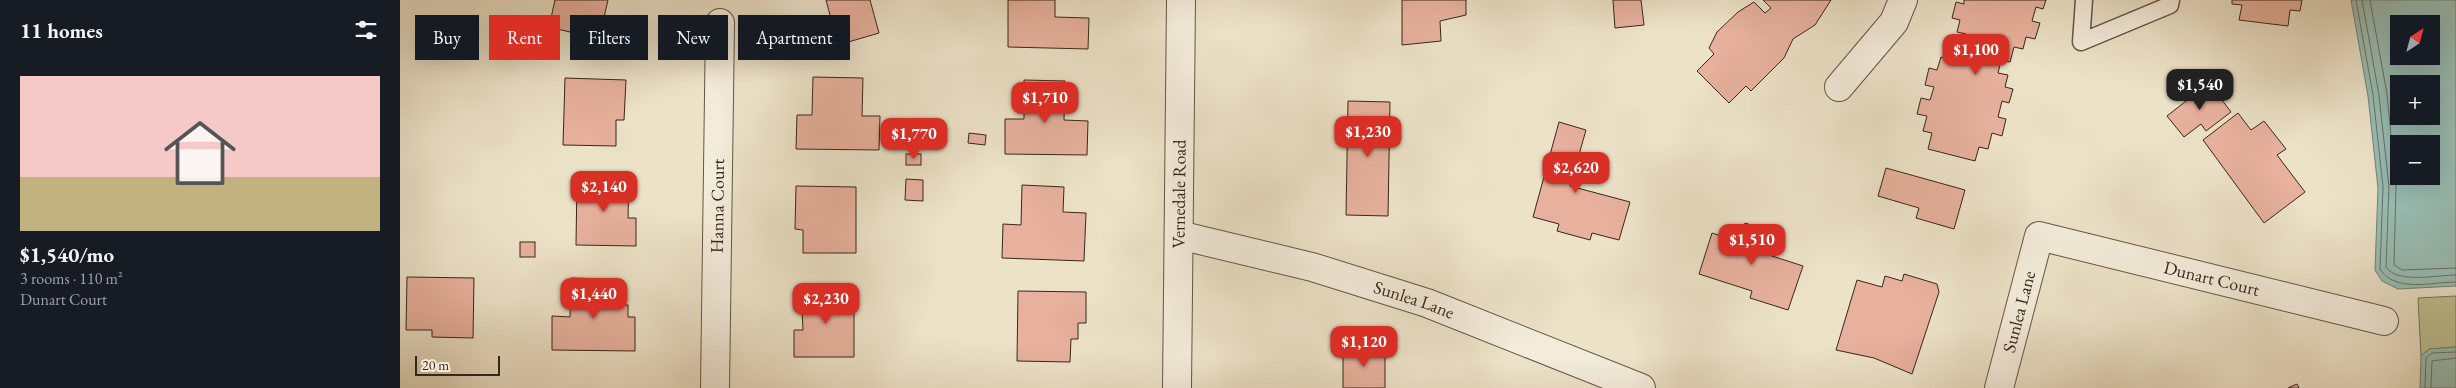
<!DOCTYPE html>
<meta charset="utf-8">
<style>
body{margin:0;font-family:"EB Garamond",serif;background:#20242c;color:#f1f3f6;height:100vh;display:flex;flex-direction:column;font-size:19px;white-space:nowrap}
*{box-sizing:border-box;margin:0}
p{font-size:16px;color:#9ea1a6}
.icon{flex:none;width:28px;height:28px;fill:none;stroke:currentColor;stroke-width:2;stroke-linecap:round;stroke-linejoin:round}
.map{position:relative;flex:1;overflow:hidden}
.details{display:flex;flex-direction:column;background:#171b24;width:400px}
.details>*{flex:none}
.hud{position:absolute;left:15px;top:15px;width:475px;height:45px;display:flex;gap:10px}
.needle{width:32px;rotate:36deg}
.buttons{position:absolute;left:1990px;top:15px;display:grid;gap:10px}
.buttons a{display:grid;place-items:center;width:50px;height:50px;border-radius:0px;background:#171b24;box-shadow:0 5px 20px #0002;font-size:25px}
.scale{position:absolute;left:15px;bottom:12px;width:85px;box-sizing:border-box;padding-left:5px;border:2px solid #372719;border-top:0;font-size:14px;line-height:18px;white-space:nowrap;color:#372719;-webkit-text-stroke:4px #f3ecdb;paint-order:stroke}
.price{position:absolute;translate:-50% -42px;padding:0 11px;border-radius:10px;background:#d93025;color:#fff;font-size:16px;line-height:32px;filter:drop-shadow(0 1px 2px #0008)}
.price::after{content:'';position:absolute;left:50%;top:30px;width:15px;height:11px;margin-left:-8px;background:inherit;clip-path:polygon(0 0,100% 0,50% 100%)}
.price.selected{background:#222;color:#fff}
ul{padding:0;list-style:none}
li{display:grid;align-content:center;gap:10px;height:265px;padding:0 20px}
li span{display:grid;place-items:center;height:155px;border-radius:0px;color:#555}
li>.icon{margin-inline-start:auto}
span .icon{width:90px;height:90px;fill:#fffc;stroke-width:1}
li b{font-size:21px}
h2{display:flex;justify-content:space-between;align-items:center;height:60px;padding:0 20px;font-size:21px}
.tag{padding:0 18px;border-radius:0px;background:#171b24;box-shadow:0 5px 20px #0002;font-size:18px;line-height:45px}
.tag.selected{background:#d93025;color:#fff}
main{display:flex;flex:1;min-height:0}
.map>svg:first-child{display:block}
.green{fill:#bfc191;stroke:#7b7455}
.water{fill:#99beb5;stroke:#728277;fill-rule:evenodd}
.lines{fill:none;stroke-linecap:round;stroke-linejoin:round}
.shore{stroke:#687267;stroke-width:1}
.building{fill:#e7b19d;stroke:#372719}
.service-casing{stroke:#645645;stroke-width:19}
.minor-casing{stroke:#645645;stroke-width:30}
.tertiary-casing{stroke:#645645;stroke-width:30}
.service{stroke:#f3ecdb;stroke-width:16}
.minor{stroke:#f3ecdb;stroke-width:28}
.tertiary{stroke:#f3ecdb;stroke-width:28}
.labels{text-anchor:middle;stroke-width:4.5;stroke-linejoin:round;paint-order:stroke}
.street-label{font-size:18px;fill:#372719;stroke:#f3ecdb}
</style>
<main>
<section class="details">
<h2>11 homes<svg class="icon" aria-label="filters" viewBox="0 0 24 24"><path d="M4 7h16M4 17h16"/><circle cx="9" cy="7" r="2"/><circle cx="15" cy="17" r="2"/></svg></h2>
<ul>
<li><span style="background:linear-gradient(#f6c9c9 65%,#c2b280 0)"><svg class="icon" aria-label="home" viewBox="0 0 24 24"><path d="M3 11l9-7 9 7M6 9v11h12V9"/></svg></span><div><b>$1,540/mo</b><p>3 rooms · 110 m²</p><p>Dunart Court</p></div></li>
</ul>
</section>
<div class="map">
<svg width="2056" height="388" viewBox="0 0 2056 388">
<rect width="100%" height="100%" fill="#ece2c8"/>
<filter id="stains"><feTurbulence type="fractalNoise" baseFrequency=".004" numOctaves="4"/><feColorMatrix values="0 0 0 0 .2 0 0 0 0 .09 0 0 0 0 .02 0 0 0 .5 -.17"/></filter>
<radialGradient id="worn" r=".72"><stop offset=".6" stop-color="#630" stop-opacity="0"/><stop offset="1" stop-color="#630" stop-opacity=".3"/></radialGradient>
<!-- green -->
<polygon class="green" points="2056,296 2056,347 2029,349 2021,356 2018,298"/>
<!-- water -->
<g class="water">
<path d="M 1951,0 L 2056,0 L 2056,286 L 1998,289 L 1982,281 L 1975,270 L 1978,188 L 1968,96 ZM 1999,24 L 2031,24 L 2031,56 L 1999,56 ZM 1999,84 L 2031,84 L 2031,116 L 1999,116 ZM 1999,144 L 2031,144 L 2031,176 L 1999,176 Z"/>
<polygon points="2056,347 2056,388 2020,388 2021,356 2029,349"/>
</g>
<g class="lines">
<!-- shore -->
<g class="shore">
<path d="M 1956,0 L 1973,95 L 1983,187 L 1980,269 C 1995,293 2032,282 2056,282"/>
<path d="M 1962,0 L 1979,95 L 1989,187 L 1986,267 C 1997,284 2038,275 2056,275"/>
<polyline points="1970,0 1987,94 1996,186 1994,265 2002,270 2056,268"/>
<polyline points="2025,388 2026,358 2032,353 2056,352"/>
<polyline points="2031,388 2032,361 2056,358"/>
</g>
</g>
<!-- building -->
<g class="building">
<polygon points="155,0 208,0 199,39 149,27"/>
<polygon points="426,0 470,0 479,33 438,45"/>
<polygon points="608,0 655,0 655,17 689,18 688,49 608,47"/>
<polygon points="1002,0 1066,0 1066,15 1040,21 1041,41 1002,45"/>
<polygon points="1213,0 1241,0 1244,25 1215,28"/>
<polygon points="1363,0 1431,0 1415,25 1393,39 1384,58 1351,91 1346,86 1329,103 1297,71 1314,54 1309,48 1317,32 1338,12 1354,2 1365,13 1371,8"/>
<polygon points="1564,0 1646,0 1643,9 1636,7 1632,21 1640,23 1635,39 1626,37 1623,49 1614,47 1610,62 1601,60 1598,73 1608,75 1605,87 1613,89 1609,103 1602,101 1598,117 1606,119 1602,136 1592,133 1588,149 1579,147 1575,161 1528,149 1532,133 1523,131 1527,116 1517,114 1521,98 1530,100 1534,87 1525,85 1529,68 1537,70 1541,57 1550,60 1554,45 1563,47 1566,34 1557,32 1560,20 1552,18 1556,2 1564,4"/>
<polygon points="1832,0 1902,0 1900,11 1890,10 1888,26 1839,20 1842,5 1832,4"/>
<polygon points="413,77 463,78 462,116 480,116 479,150 396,149 397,115 412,115"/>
<polygon points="165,78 226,80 224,120 216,120 216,146 163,145"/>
<polygon points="624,80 665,81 664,120 688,121 687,155 605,154 605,119 624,119"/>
<polygon points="1809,83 1831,112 1806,131 1801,124 1784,137 1767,116"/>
<polygon points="948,101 990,102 988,216 946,215"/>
<polygon points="1838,113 1851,130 1864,121 1886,149 1877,155 1905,192 1864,223 1803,140"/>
<polygon points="1159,122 1186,130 1170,186 1230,202 1219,240 1192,233 1190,240 1157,231 1159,224 1133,217"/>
<polygon points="569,133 586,135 585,145 568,143"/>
<rect x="506" y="154" width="15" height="11"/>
<polygon points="1486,168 1565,190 1554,229 1516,218 1519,208 1478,196"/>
<polygon points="177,178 229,178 228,218 236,218 236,246 176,245"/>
<polygon points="506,179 523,180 523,201 505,200"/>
<polygon points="622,185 664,187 663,212 686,213 684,261 602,258 603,224 621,225"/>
<polygon points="396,186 456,187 456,253 403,253 403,230 395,229"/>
<polygon points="1345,223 1376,233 1369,255 1403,266 1388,310 1350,298 1352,291 1299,274 1312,233 1339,242"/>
<rect x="120" y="242" width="15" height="15"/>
<polygon points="1504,274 1537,284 1539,292 1512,374 1474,358 1436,350 1457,280 1482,287 1485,276 1502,281"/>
<polygon points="7,277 74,278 73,338 32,337 32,330 6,330"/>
<polygon points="171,278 213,279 212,304 228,305 228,317 235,317 235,351 152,350 152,316 170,317"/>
<polygon points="401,290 454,290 454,357 394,357 394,330 403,330"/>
<polygon points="618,291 686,292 686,323 678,323 678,339 671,339 670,362 617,361"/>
<rect x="943" y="349" width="42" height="39"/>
<polygon points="1897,384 1899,388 1888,388"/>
</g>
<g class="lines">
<defs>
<polyline id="service" points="1684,0 1681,42 1770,5 1771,0"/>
<g id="minor">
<polyline points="1439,87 1494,22 1503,0"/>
<path id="s1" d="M 779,235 L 912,267 L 1027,303 L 1241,388"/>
<path id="s2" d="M 315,388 L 320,23"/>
<path id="s3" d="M 1599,388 L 1639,236 L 1984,321"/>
</g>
<g id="tertiary">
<path id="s4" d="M 777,388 L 781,0"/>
</g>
</defs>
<!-- service casing -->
<use href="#service" class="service-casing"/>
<!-- minor casing -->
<use href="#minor" class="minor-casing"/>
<!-- tertiary casing -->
<use href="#tertiary" class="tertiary-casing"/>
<!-- service -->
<use href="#service" class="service"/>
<!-- minor -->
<use href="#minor" class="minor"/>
<!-- tertiary -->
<use href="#tertiary" class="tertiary"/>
</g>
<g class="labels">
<!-- street labels -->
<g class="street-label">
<text dy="6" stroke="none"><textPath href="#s4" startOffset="194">Vernedale Road</textPath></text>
<text dy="6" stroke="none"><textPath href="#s2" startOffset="182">Hanna Court</textPath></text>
<text dy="6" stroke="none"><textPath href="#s3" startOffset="335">Dunart Court</textPath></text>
<text dy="6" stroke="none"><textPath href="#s1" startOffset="244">Sunlea Lane</textPath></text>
<text dy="6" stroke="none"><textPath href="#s3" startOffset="79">Sunlea Lane</textPath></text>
</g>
</g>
<rect width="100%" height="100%" filter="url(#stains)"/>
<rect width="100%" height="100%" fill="url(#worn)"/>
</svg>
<div class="buttons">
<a><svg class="needle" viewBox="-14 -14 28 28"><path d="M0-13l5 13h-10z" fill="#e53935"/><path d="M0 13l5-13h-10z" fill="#9ea1a6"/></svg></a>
<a>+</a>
<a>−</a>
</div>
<div class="scale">20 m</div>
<b class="price" style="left:1576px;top:76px">$1,100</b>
<b class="price selected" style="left:1800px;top:111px">$1,540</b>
<b class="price" style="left:645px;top:124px">$1,710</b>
<b class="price" style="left:968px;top:158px">$1,230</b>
<b class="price" style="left:514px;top:160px">$1,770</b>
<b class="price" style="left:1176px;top:194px">$2,620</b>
<b class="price" style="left:204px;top:213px">$2,140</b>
<b class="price" style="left:1352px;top:266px">$1,510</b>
<b class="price" style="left:194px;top:320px">$1,440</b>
<b class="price" style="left:426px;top:325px">$2,230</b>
<b class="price" style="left:964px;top:368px">$1,120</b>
<div class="hud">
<a class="tag">Buy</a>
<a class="tag selected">Rent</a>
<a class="tag">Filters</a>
<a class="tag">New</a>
<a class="tag">Apartment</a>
</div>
</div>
</main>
